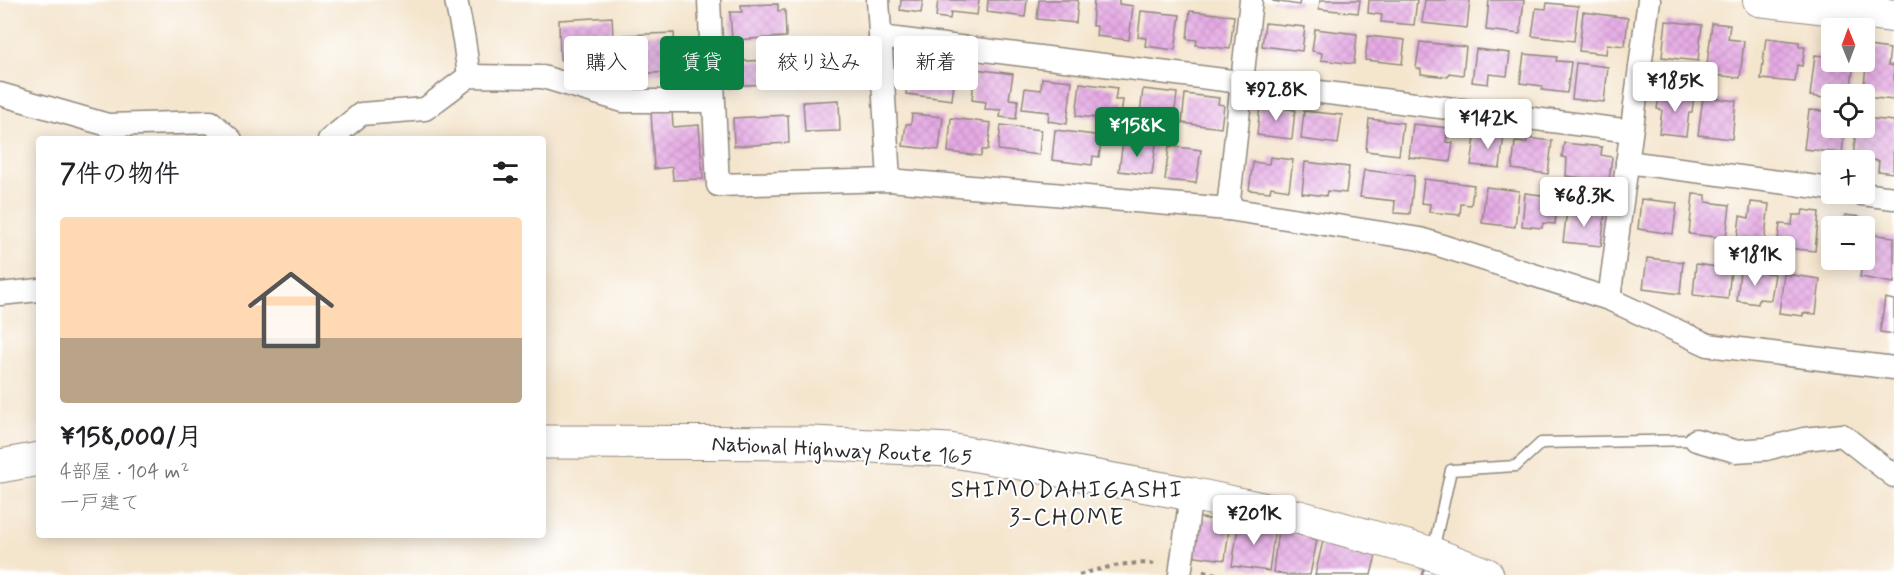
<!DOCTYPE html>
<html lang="ja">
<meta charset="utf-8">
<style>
body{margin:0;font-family:Mynerve,"Klee One",sans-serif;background:#f6f6f6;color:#202124;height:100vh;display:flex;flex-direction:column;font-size:22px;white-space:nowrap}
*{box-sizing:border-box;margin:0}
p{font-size:20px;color:#757577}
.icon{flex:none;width:33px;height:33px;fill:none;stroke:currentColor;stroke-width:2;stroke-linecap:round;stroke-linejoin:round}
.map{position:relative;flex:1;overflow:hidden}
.panel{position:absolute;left:36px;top:136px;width:510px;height:402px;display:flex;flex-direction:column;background:#fff;border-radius:6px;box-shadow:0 3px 15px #0003}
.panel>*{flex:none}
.banner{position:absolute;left:564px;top:36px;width:570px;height:54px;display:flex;gap:12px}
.needle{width:39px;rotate:359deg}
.controls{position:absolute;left:1821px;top:18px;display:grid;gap:12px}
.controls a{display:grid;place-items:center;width:54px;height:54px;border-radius:6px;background:#fff;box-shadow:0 3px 15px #0003;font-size:30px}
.price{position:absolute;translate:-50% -51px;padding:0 14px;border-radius:6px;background:#fff;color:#222;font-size:20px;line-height:39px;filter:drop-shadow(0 2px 3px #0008)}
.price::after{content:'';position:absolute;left:50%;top:36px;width:18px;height:14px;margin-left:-9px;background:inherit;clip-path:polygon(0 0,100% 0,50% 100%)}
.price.current{background:#0b8043;color:#fff}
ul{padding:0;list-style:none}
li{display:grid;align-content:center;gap:12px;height:318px;padding:0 24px}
li span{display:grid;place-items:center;height:186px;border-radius:6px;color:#555}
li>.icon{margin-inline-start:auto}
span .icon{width:108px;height:108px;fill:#fffc;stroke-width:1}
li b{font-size:26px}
h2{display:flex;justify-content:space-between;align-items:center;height:72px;padding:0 24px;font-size:26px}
.chip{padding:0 21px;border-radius:6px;background:#fff;box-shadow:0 3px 15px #0003;font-size:21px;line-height:54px}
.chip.current{background:#0b8043;color:#fff}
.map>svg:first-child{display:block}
.building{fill:url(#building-cross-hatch)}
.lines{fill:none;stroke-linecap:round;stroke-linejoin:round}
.lane-casing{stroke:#90887c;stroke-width:13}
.street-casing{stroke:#90887c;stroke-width:25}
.secondary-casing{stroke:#90887c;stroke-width:34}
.highway-casing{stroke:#90887c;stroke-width:35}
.path{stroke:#90887c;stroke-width:4;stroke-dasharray:4.5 4.5;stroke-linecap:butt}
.lane{stroke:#fff;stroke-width:10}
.street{stroke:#fff;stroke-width:22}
.secondary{stroke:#fff;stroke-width:32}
.highway{stroke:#fff;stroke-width:33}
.labels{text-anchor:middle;stroke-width:4.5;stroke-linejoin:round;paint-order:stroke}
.street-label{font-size:22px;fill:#2b2b2b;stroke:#fff}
.neighbourhood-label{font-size:24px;letter-spacing:1.5px;fill:#2b2b2b;stroke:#fff}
</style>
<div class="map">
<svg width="1894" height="575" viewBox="0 0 1894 575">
<defs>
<pattern id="building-cross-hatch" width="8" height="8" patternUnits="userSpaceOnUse" patternTransform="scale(1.5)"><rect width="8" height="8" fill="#e5aae4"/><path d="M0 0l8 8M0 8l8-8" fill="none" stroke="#c592c4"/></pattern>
</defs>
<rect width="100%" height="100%" fill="#fff"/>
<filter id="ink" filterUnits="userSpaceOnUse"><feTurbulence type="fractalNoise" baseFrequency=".0167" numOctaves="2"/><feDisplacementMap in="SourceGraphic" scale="12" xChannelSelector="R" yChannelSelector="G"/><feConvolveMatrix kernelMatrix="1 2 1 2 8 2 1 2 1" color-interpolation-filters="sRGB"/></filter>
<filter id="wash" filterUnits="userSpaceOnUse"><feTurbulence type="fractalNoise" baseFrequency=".008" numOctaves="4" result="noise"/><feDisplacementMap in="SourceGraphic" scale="24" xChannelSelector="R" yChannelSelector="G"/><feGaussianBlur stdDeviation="1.35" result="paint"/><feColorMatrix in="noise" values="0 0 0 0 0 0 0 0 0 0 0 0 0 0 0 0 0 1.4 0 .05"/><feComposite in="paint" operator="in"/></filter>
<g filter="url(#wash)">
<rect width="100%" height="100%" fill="#f4e5cd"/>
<g id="blocks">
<!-- building -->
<g class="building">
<polygon points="901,0 923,0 921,13 900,10"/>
<polygon points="938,0 979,0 977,15 951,12 950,19 936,17"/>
<polygon points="988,0 1027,0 1025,17 987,12"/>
<polygon points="1039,0 1078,0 1076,23 1037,19"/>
<polygon points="1094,0 1119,0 1119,4 1133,6 1129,40 1096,36 1097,26 1092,26"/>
<polygon points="1273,0 1300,0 1299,5 1273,1"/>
<polygon points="1320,0 1360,0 1358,13 1319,9"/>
<polygon points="1369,0 1417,0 1414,25 1381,22 1382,15 1368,13"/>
<polygon points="1425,0 1470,0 1467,28 1422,23"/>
<polygon points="1489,0 1524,0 1520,34 1486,30"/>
<polygon points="1547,3 1578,6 1574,41 1532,36 1536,8 1546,9"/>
<polygon points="778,4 778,11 785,10 786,37 732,40 730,12 742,12 741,5"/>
<polygon points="1141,11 1180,15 1175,50 1145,46 1146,38 1138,37"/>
<polygon points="1190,11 1234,16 1230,49 1196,45 1197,40 1187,39"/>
<polygon points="1583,12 1628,18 1625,46 1607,44 1606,54 1579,51"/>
<polygon points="612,17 614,57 560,60 559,20"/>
<polygon points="1666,21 1702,25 1698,61 1662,57"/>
<polygon points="1265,23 1305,27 1302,51 1262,46"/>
<polygon points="1712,23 1730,25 1728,39 1744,41 1740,78 1706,74"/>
<polygon points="1315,29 1357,34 1354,64 1321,60 1322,53 1312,51"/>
<polygon points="674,33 676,72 625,74 623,35"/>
<polygon points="1368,36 1405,40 1402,64 1365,60"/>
<polygon points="1766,38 1799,42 1799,47 1805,47 1802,66 1797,65 1795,82 1761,79"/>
<polygon points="837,41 837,47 856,45 858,78 801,81 799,43"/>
<polygon points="1420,42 1466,47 1463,75 1449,73 1448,77 1421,74 1421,69 1416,68"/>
<polygon points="1868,46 1890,49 1888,65 1894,66 1894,100 1864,97 1864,94 1863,94"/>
<polygon points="1476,49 1510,53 1507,76 1489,74 1488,84 1472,82"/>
<polygon points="1524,54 1557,57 1556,61 1571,62 1567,93 1542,90 1542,86 1520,83"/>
<polygon points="1815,55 1832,57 1832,62 1854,62 1850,94 1832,94 1832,99 1810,96"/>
<polygon points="785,59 786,83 731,86 730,62"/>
<polygon points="910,61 956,66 952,100 906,94"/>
<polygon points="1576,63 1608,67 1604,102 1572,99"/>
<polygon points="975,69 1013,74 1009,99 1018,100 1016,119 1000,117 1001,110 985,109 986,102 972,100"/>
<polygon points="1042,78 1072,81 1067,124 1048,121 1049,112 1022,109 1025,88 1041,90"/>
<polygon points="1080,83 1117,88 1115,100 1123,100 1120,121 1114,120 1113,129 1096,127 1097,118 1076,116"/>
<polygon points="1143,89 1177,93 1173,127 1139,123"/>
<polygon points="1660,92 1694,95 1692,112 1689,112 1686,136 1659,133 1662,110 1657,109"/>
<polygon points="1185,94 1219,98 1218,104 1224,105 1221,128 1182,123"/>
<polygon points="1703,97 1736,101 1732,139 1698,135"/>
<polygon points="839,100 840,131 805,132 803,102"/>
<polygon points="1260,105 1295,110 1292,139 1257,135"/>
<polygon points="672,110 673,127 699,125 703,179 673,180 672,167 654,169 651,111"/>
<polygon points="1809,110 1825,111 1824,116 1832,117 1832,128 1845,128 1842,153 1804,149"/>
<polygon points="1304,111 1342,115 1338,144 1301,139"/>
<polygon points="912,114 943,117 939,150 903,146 906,124 911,124"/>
<polygon points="788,115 789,143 734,146 733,118"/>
<polygon points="951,118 991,123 988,150 982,150 981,156 948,152"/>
<polygon points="1864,118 1894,121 1893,173 1878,171 1879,161 1853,158 1856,128 1864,128"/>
<polygon points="1369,119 1403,123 1399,155 1366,151"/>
<polygon points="1413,124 1448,128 1446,142 1453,143 1450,162 1409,157"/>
<polygon points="1001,125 1041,130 1039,155 998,150"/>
<polygon points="1055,130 1102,136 1099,157 1093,156 1092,165 1052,160"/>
<polygon points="1476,131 1504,134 1500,168 1471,165"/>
<polygon points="1527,138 1552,141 1548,174 1512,169 1515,142 1526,143"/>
<polygon points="1123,140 1156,144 1152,175 1119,171"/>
<polygon points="1564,143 1602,147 1601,155 1612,157 1609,181 1566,176 1567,158 1562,157"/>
<polygon points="1169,146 1201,150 1196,183 1165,180"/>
<polygon points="1270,157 1293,160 1289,190 1271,187 1270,192 1249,190 1253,162 1269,164"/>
<polygon points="1305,162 1349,167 1346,193 1327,191 1326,196 1302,193"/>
<polygon points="1364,170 1414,176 1410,214 1394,213 1395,201 1360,197"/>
<polygon points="1424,179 1474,185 1471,205 1461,204 1460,215 1429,212 1430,204 1421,203"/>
<polygon points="1486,187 1519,191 1515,227 1482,223"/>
<polygon points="1525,193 1558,197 1555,224 1543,223 1542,228 1522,226"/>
<polygon points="1693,194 1706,195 1706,202 1730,205 1726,238 1689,234"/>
<polygon points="1641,199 1677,203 1673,234 1638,229"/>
<polygon points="1751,202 1769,204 1763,253 1736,250 1740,216 1749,218"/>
<polygon points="1567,210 1605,214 1601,246 1563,242"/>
<polygon points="1803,210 1819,212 1815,251 1777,247 1780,224 1792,225 1793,215 1802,215"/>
<polygon points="1845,215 1861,217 1860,226 1837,226 1837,222 1844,223"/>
<polygon points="1828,229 1832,230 1832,255 1826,254"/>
<polygon points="1867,234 1894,237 1894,283 1860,277 1863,260 1864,260"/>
<polygon points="1647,258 1683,262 1680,294 1643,289"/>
<polygon points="1696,264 1731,269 1728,299 1693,295"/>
<polygon points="1740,270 1775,274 1771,300 1759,299 1758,304 1737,301"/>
<polygon points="1784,274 1820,279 1816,314 1803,313 1803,316 1779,313"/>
<polygon points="1885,298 1894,300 1894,334 1880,332"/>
<polygon points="1194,517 1230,522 1225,560 1189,555"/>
<polygon points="1239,521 1275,527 1269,571 1232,566"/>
<polygon points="1278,529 1317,540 1310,575 1286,575 1273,572"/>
<polygon points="1323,541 1376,555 1371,575 1315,575"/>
<polygon points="1425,567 1449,575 1422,575"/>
</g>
</g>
</g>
<g filter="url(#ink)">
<use href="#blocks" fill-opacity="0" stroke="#90887c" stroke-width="1.5"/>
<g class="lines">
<defs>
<polyline id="lane" points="1433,551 1451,470 1516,466 1541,443 1696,440"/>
<g id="street">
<polyline points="456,0 464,40 469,76"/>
<polyline points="709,0 718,185 889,180 1228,209 1420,239 1609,299 1708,345 1894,368"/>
<polyline points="878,0 889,180"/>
<polyline points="880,37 1631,131"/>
<polyline points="0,94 108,125 211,122 231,140"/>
<polyline points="329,140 361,114 425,109 469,76 543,77 623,101 713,101"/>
<polyline points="1627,162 1832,189"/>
<polyline points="1862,194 1894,198"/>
<polyline points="1228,209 1251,0"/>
<polyline points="0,294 39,290"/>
<polyline points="1609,299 1649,0"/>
<polyline points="1696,440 1735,451 1766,449 1804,439 1842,435 1894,476"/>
<polyline points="1180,575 1191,494"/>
</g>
<polyline id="secondary" points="1759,0 1894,16"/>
<g id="highway">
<polyline points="543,442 813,443 949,450 1191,494 1299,517 1433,554 1487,575"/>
<polyline points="0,466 39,459"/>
</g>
</defs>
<!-- lane casing -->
<use href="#lane" class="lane-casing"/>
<!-- street casing -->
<use href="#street" class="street-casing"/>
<!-- secondary casing -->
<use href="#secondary" class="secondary-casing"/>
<!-- highway casing -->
<use href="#highway" class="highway-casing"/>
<!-- path -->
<g class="path">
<polyline points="1203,571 1220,575"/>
<path d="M 1079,575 C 1106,567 1129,561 1157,564"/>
</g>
<!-- lane -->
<use href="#lane" class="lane"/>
<!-- street -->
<use href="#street" class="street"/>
<!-- secondary -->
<use href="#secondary" class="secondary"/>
<!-- highway -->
<use href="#highway" class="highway"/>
</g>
</g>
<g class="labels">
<!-- street labels -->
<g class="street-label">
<text transform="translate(842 449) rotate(3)" y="8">National Highway Route 165</text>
</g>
<!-- neighbourhood labels -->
<g class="neighbourhood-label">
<text x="1067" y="497">SHIMODAHIGASHI<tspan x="1067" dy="28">3-CHOME</tspan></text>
</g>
</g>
</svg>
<div class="controls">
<a><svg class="needle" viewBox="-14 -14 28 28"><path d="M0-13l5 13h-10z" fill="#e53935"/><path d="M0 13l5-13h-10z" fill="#757577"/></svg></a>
<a><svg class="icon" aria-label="locate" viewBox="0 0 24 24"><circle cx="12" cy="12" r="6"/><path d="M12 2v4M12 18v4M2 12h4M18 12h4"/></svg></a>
<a>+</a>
<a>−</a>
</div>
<b class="price" style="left:1675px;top:113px">¥185K</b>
<b class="price" style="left:1276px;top:122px">¥92.8K</b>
<b class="price" style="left:1488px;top:150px">¥142K</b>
<b class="price current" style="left:1137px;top:158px">¥158K</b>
<b class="price" style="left:1584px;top:228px">¥68.3K</b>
<b class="price" style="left:1755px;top:287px">¥181K</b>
<b class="price" style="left:1254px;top:546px">¥201K</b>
<div class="banner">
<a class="chip">購入</a>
<a class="chip current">賃貸</a>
<a class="chip">絞り込み</a>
<a class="chip">新着</a>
</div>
<section class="panel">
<h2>7件の物件<svg class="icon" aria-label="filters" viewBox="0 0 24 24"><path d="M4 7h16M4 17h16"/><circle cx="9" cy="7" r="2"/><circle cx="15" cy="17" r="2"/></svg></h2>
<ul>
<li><span style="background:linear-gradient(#ffd9b3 65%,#b9a48a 0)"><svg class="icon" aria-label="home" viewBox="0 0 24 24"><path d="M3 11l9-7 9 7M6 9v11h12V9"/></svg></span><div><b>¥158,000/月</b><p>4部屋 · 104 m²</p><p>一戸建て</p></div></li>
</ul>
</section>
</div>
